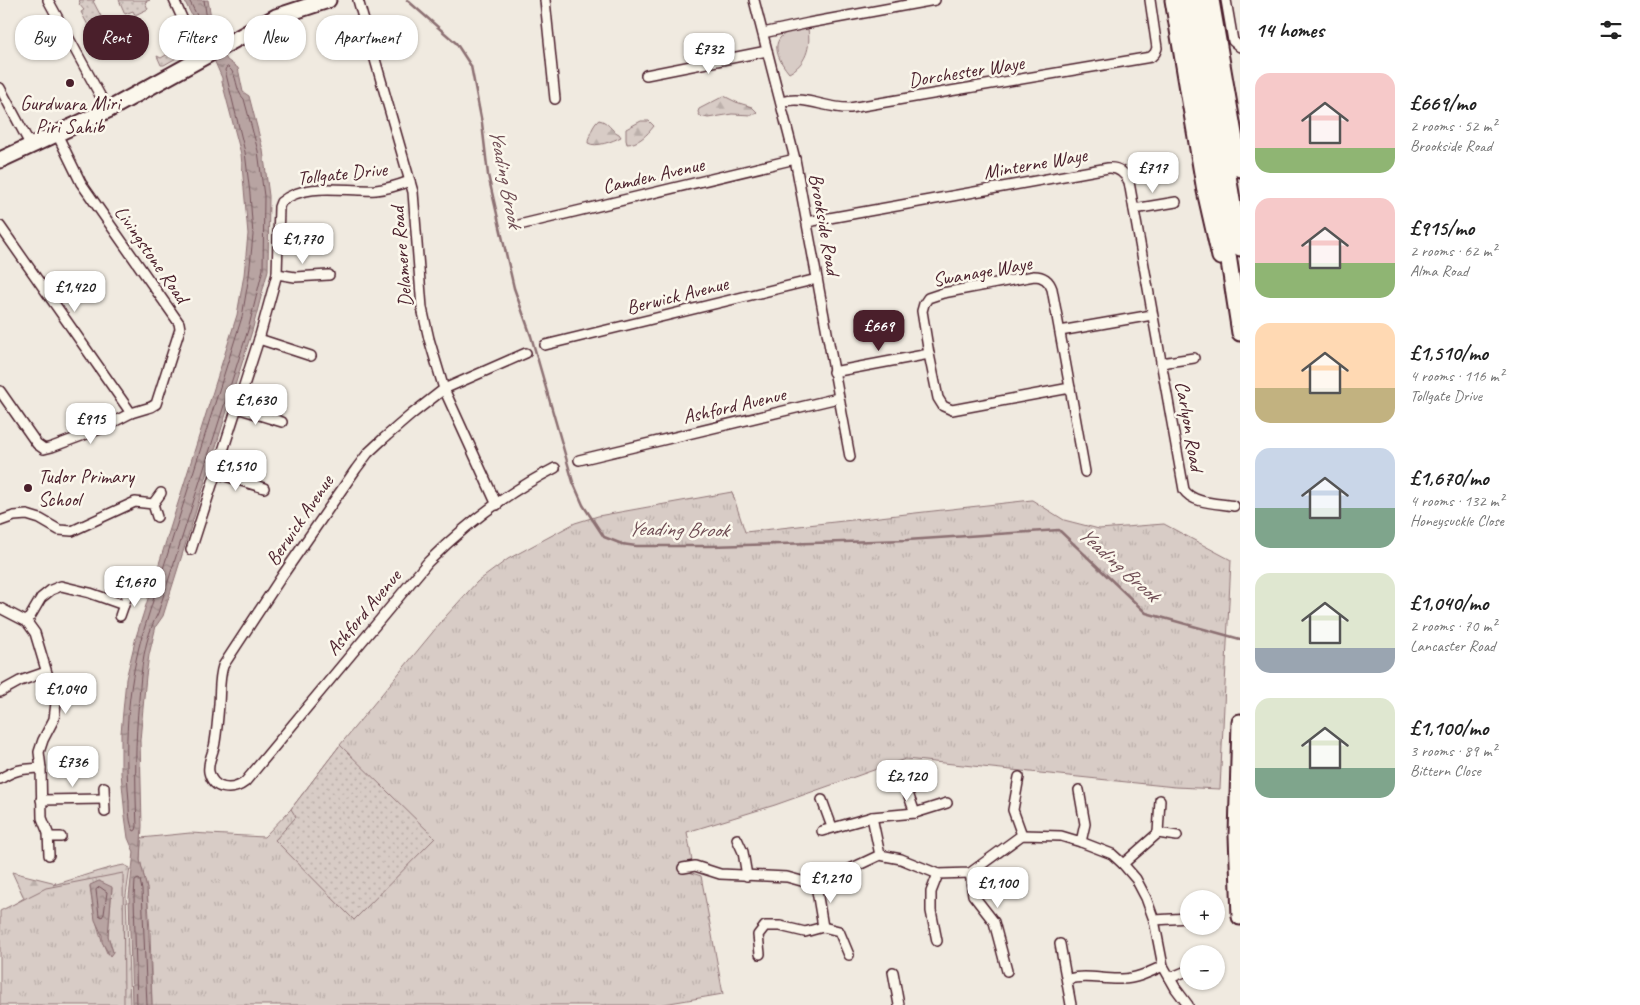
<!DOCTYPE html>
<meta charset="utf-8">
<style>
body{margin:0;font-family:Caveat,sans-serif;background:#f2f2f2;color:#222;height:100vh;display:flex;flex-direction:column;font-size:19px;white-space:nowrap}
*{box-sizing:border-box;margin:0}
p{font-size:16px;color:#767676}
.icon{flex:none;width:28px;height:28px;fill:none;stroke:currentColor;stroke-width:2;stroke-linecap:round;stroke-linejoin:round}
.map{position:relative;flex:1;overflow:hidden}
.panel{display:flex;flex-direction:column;background:#fff;width:400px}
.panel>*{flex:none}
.banner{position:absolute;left:15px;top:15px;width:475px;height:45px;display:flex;gap:10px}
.controls{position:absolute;left:1180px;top:890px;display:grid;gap:10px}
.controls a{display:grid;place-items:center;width:45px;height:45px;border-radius:50%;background:#fff;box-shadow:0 1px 4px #0004;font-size:25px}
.price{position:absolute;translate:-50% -42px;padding:0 11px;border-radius:10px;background:#fff;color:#222;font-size:16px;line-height:32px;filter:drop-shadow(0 1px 2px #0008)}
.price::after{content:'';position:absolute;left:50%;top:30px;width:15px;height:11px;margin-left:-8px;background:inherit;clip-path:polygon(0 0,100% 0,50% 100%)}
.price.current{background:#4a1f2b;color:#fff}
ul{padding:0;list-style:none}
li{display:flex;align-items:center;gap:15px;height:125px;padding:0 15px}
li span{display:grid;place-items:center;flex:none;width:140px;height:100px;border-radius:15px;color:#555}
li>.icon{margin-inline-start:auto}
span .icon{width:60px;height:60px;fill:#fffc;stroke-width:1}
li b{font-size:21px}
h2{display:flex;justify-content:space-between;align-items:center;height:60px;padding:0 15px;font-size:21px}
.tag{padding:0 18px;border-radius:20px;background:#fff;box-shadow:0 1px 4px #0004;font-size:18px;line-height:45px}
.tag.current{background:#4a1f2b;color:#fff}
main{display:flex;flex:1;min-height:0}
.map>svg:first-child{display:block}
.grass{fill:#d8ccc6;stroke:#917678}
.forest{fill:url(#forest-firs);stroke:#917678}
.park{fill:url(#park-tufts);stroke:#917678;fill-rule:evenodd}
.garden{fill:url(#garden-dots);stroke:#917678}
.water{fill:url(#water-ripples);stroke:#8c6f72}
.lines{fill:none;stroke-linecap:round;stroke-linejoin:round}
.shore{stroke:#76545b;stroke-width:1}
.stream{stroke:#8c6f72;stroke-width:2.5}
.minor-casing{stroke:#4a1f2b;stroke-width:12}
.primary-casing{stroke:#4a1f2b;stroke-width:19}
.trunk-casing{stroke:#4a1f2b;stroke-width:19}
.minor{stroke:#fbf7ec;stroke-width:9}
.primary{stroke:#fbf7ec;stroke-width:15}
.trunk{stroke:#fbf7ec;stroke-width:15}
.poi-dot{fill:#4a1f2b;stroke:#fbf7ec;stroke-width:2}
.labels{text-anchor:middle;stroke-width:5;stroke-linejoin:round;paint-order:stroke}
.street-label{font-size:20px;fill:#4a1f2b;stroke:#fbf7ec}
.poi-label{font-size:20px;fill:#4a1f2b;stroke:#fbf7ec}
.water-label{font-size:21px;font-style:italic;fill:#704e55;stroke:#fbf7ec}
</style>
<main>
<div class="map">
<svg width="1240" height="1005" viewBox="0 0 1240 1005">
<defs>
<pattern id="forest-firs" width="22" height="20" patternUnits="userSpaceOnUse" patternTransform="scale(1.25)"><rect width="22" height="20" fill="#d8ccc6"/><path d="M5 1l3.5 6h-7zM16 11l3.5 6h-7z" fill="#bbafaa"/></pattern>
<pattern id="park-tufts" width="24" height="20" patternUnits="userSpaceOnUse" patternTransform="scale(1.25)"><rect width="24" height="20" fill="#d8ccc6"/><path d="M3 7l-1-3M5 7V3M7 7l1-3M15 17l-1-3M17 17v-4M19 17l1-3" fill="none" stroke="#bbafaa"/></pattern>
<pattern id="garden-dots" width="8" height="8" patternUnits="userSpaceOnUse" patternTransform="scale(1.25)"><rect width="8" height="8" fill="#d8ccc6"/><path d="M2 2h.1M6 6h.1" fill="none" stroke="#bbafaa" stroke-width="1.8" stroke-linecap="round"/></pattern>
<pattern id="water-ripples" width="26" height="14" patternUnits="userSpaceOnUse" patternTransform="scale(1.25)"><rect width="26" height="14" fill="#b8a4a2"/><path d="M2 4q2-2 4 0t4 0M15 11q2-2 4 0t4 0" fill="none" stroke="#988584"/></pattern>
</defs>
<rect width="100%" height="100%" fill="#f0eae0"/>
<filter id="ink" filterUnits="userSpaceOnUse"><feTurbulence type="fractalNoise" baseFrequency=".02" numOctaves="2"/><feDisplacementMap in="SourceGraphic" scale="10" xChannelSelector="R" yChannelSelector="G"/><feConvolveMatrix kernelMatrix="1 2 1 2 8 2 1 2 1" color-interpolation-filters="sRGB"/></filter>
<g filter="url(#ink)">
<!-- grass -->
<path class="grass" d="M 808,29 C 811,47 806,64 789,73 C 768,48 774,29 808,29 Z"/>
<!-- forest -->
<g class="forest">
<polygon points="724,96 736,102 752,107 758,113 752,115 732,114 708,118 700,116 698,112 699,109"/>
<path d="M 599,120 C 609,122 610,130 619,134 L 621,137 C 613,141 596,148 588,143 C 588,137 594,123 599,120 Z"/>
<path d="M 641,121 L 649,121 L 654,126 C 647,135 638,144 627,144 L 626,140 L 626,129 Z"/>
<path d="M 124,865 L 130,868 L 126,895 L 130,1005 L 124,1005 L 0,913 L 24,898 L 12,872 L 56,883 L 53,885 C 76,879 100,869 124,865 Z"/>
</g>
<!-- park -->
<g class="park">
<polygon points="732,492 745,532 1032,500 1064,520 1099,529 1164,524 1231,560 1220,789 1175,787 905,759 775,805 687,832 692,861 683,864 684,873 689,872 701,876 723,994 658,1005 152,1005 150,931 147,889 140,860 141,838 190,833 264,837 291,809 340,745 446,616 477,582 508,559 575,523 598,516"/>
<path d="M 123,873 L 124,1005 L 0,1005 L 0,911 L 46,888 ZM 90,886 L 112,888 L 108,936 L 113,952 L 107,953 C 98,932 92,909 90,886 Z"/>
</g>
<!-- garden -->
<g class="garden">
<polygon points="79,0 95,0 93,1 105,24 110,22 114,29 111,30 113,33 116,32 122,42 98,55 87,34 91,31 81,12 84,10 79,4 80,3"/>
<polygon points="119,0 150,0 145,2 148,9 135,15 133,11 125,14"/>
<polygon points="173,23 184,46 180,48 177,47 179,41 173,30 165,27"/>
<polygon points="172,50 179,52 180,56 164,65 161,65 157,56 161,58 171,52"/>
<polygon points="340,745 435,838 354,920 275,840 296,817 291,809"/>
</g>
<!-- water -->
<g class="water">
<path d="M 184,0 L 208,0 L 214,35 L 227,60 L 238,68 L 243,92 L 249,96 L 263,150 L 269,196 L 268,270 L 252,331 L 163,616 L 156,626 L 149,655 L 146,676 L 140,740 L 142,826 L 140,860 L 147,889 L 152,1005 L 132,1005 L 129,897 L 134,852 L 128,838 L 125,816 L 121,773 L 121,733 L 126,679 L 136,637 L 237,315 L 244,275 L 248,234 L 241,154 L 222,82 L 222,78 C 211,51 197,26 184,0 Z"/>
<polygon points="99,881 112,887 108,936 113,952 110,956 102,942 102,935 95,920 90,885"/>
</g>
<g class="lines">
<!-- shore -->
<g class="shore">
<polyline points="189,0 203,27 205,29 208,26 204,0"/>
<path d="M 228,67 C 239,75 234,90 244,99 L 258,151 L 264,196 L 263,269 L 248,330 L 158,613 C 144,639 141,670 139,699 C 135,741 135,783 137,826 L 136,830 L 134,831 C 129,824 129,810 129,801 C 124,746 127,692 141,639 L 242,317 L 249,276 L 253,235 L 250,194 L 245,152 L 225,70 L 226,68 Z"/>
<polygon points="100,887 107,892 104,914 102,917 99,915 96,890"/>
<polyline points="137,1005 134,897 135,881 138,879 140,880 142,890 147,1005"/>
</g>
<!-- stream -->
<polyline class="stream" points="407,0 456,43 471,66 482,123 488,175 514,288 531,336 573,482 583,505 604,537 622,544 636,546 712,546 907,540 1059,530 1146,613 1240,639"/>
<defs>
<g id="minor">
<polyline points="48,0 108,110"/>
<polyline points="174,0 200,58"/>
<polyline points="358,0 413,192 422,308 429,339 444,389 497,505"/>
<polyline points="545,0 555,99"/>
<polyline points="754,0 795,159 850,457"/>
<polyline points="1226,0 1233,41 1240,47"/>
<polyline points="763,33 809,23 935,0"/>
<polyline points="646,75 767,51"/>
<polyline points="0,88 31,146"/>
<path d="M 781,102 C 805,95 826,109 850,108 L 1151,57 L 1155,53 L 1157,48 L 1150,0"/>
<polyline points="1134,209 1176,202"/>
<path d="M 807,222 L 1108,168 C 1118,167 1125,173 1129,182 L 1184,490 C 1193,504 1218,503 1234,506"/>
<polyline points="519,225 795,159"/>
<polyline points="0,226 131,413"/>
<polyline points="277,274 295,277 329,275"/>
<path d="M 1034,276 C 1043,276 1049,280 1052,289 L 1070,388 L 952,410 L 943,406 L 938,398 L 929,354 L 922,311 L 924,304 L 928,298 L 943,293 Z"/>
<polyline points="1060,331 1152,315"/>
<polyline points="259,339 311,356"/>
<polyline points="545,345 817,279"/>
<path d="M 526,353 L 444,389 L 412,414 L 383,439 L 368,453 L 356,469 L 282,576 L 223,666 C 219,678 220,691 219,704 C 218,717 217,730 215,742 C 214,752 207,762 209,772 C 213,790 232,792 245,782 L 428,562 C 465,525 508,492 555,468"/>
<polyline points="1161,363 1194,358"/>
<polyline points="833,372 929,354"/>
<polyline points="1070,388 1085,472"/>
<polyline points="0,391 37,444 44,449 52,447 100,429 131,413 151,407 156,404 180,329 179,323 81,183 57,134"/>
<polyline points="237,408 282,422"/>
<polyline points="579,460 838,398"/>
<polyline points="216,473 264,488"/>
<polyline points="153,504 161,493"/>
<polyline points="0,521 14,516 27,515 40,519 59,530 72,531 135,502 153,504 157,517"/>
<path d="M 191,550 L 259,339 L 277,274 L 279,207 L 281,202 C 306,181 347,192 376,190 C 388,189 399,185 410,181"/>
<polyline points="0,608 27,622 35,633 56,703 54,719 43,740 39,752 41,768 42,818 48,833 49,855"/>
<polyline points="120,616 128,593"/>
<polyline points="27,622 41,598 51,590 61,586 90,593 124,605"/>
<polyline points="0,692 20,681 46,672"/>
<polyline points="901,774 915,813"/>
<polyline points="1019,777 1013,810 1022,835"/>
<path d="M 0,779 C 15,769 23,769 41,768"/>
<polyline points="104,787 105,812"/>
<polyline points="1079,790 1085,824 1081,842"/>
<polyline points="41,800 105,799"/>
<polyline points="822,800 832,827"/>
<polyline points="872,817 880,855"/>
<polyline points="822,831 872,817 915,813 947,803"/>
<polyline points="1158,833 1160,800"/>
<polyline points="49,837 61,837"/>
<polyline points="737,839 743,852 747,876"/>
<polyline points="1123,864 1158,833 1177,836"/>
<polyline points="683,868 695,866 720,874 787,877 816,885 880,855 901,859 938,874 970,873 1022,835 1061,836 1081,842 1112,854 1123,864 1136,879 1146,898 1154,920 1163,966 1176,989 1188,1005"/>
<polyline points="970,873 973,895 994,922 1007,971"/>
<polyline points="816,885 823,927"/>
<polyline points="1154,920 1189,918"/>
<polyline points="937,941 931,911 931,892 938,874"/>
<polyline points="1060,944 1071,1005"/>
<polyline points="760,954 758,935 765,926 780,926 805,932 823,927 839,931 849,955"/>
<polyline points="893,972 899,1005"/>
<polyline points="1170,978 1189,970"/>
<path d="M 1068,979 C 1087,974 1103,980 1122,979 C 1136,979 1150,972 1163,966"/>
</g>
<polyline id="primary" points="0,160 108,110 276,17 328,0"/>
<g id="trunk">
<polyline points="1173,0 1205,191 1220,257"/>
<polyline points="1185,0 1197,73 1216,177 1240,333"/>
<polyline points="1199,0 1240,248"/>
<polyline points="1211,0 1240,169"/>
<polyline points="1240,722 1237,836 1240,917"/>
</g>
</defs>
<!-- minor casing -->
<use href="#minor" class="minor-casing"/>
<!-- primary casing -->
<use href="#primary" class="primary-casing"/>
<!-- trunk casing -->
<use href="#trunk" class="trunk-casing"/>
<!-- minor -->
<use href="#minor" class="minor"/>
<!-- primary -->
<use href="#primary" class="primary"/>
<!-- trunk -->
<use href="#trunk" class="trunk"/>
</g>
</g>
<!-- markers -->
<g class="poi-dot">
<circle cx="70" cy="83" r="5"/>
<circle cx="28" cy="488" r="5"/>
</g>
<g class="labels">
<!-- street labels -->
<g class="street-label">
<text transform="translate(966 71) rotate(-9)" y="7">Dorchester Waye</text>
<text transform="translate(1035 163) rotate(-10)" y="7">Minterne Waye</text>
<text transform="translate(342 173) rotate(-6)" y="7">Tollgate Drive</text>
<text transform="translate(653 175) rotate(-13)" y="7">Camden Avenue</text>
<text transform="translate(825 224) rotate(80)" y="7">Brookside Road</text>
<text transform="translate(152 254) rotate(55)" y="7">Livingstone Road</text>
<text transform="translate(401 257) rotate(-95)" y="7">Delamere Road</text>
<text transform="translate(982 271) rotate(-10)" y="7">Swanage Waye</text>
<text transform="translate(677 295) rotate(-14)" y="7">Berwick Avenue</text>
<text transform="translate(734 405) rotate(-13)" y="7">Ashford Avenue</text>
<text transform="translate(1190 426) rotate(80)" y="7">Carlyon Road</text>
<text transform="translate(299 520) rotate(-56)" y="7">Berwick Avenue</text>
<text transform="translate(363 612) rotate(-50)" y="7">Ashford Avenue</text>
</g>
<!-- poi labels -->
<g class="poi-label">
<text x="70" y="110">Gurdwara Miri<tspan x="70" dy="23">Piri Sahib</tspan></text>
<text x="38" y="483" text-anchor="start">Tudor Primary<tspan x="38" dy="23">School</tspan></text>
</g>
<!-- water labels -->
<g class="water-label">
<text transform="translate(506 178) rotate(79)" y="7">Yeading Brook</text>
<text transform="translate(678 529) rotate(1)" y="7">Yeading Brook</text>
<text transform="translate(1119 564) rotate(42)" y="7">Yeading Brook</text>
</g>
</g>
</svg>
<div class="controls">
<a>+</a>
<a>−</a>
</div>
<b class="price" style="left:709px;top:75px">£732</b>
<b class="price" style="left:1153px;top:194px">£717</b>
<b class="price" style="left:303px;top:265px">£1,770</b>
<b class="price" style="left:75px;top:313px">£1,420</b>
<b class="price current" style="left:879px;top:352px">£669</b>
<b class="price" style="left:256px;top:426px">£1,630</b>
<b class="price" style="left:91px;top:445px">£915</b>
<b class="price" style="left:236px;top:492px">£1,510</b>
<b class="price" style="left:135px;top:608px">£1,670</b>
<b class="price" style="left:66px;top:715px">£1,040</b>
<b class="price" style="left:73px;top:788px">£736</b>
<b class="price" style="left:907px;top:802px">£2,120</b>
<b class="price" style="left:831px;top:904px">£1,210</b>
<b class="price" style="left:998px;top:909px">£1,100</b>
<div class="banner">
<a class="tag">Buy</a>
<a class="tag current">Rent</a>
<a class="tag">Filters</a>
<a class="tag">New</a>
<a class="tag">Apartment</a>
</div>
</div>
<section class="panel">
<h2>14 homes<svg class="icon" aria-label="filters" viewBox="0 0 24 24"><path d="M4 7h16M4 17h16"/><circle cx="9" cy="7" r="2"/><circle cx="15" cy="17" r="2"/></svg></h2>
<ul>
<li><span style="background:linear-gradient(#f6c9c9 75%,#8fb573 0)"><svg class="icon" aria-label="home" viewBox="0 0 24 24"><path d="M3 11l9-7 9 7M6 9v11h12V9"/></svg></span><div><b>£669/mo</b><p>2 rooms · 52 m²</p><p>Brookside Road</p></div></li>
<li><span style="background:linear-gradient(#f6c9c9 65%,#8fb573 0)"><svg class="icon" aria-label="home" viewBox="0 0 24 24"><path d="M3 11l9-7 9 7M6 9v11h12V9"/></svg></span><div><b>£915/mo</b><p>2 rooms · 62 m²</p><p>Alma Road</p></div></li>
<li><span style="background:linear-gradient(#ffd9b3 65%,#c2b280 0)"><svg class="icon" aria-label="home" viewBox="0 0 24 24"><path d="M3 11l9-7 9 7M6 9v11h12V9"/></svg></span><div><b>£1,510/mo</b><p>4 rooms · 116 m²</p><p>Tollgate Drive</p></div></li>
<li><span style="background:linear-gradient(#c9d6e8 60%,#7fa58c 0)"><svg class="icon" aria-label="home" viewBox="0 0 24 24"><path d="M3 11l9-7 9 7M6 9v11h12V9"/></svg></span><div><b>£1,670/mo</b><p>4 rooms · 132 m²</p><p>Honeysuckle Close</p></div></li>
<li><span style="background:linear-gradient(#dfe7d0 75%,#9aa5b1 0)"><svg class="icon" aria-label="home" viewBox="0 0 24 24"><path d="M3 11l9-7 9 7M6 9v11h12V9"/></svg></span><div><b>£1,040/mo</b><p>2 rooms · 70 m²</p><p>Lancaster Road</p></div></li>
<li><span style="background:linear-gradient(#dfe7d0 70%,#7fa58c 0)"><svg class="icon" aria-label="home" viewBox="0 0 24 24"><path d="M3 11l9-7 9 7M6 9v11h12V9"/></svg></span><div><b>£1,100/mo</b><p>3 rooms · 89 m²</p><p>Bittern Close</p></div></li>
</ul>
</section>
</main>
